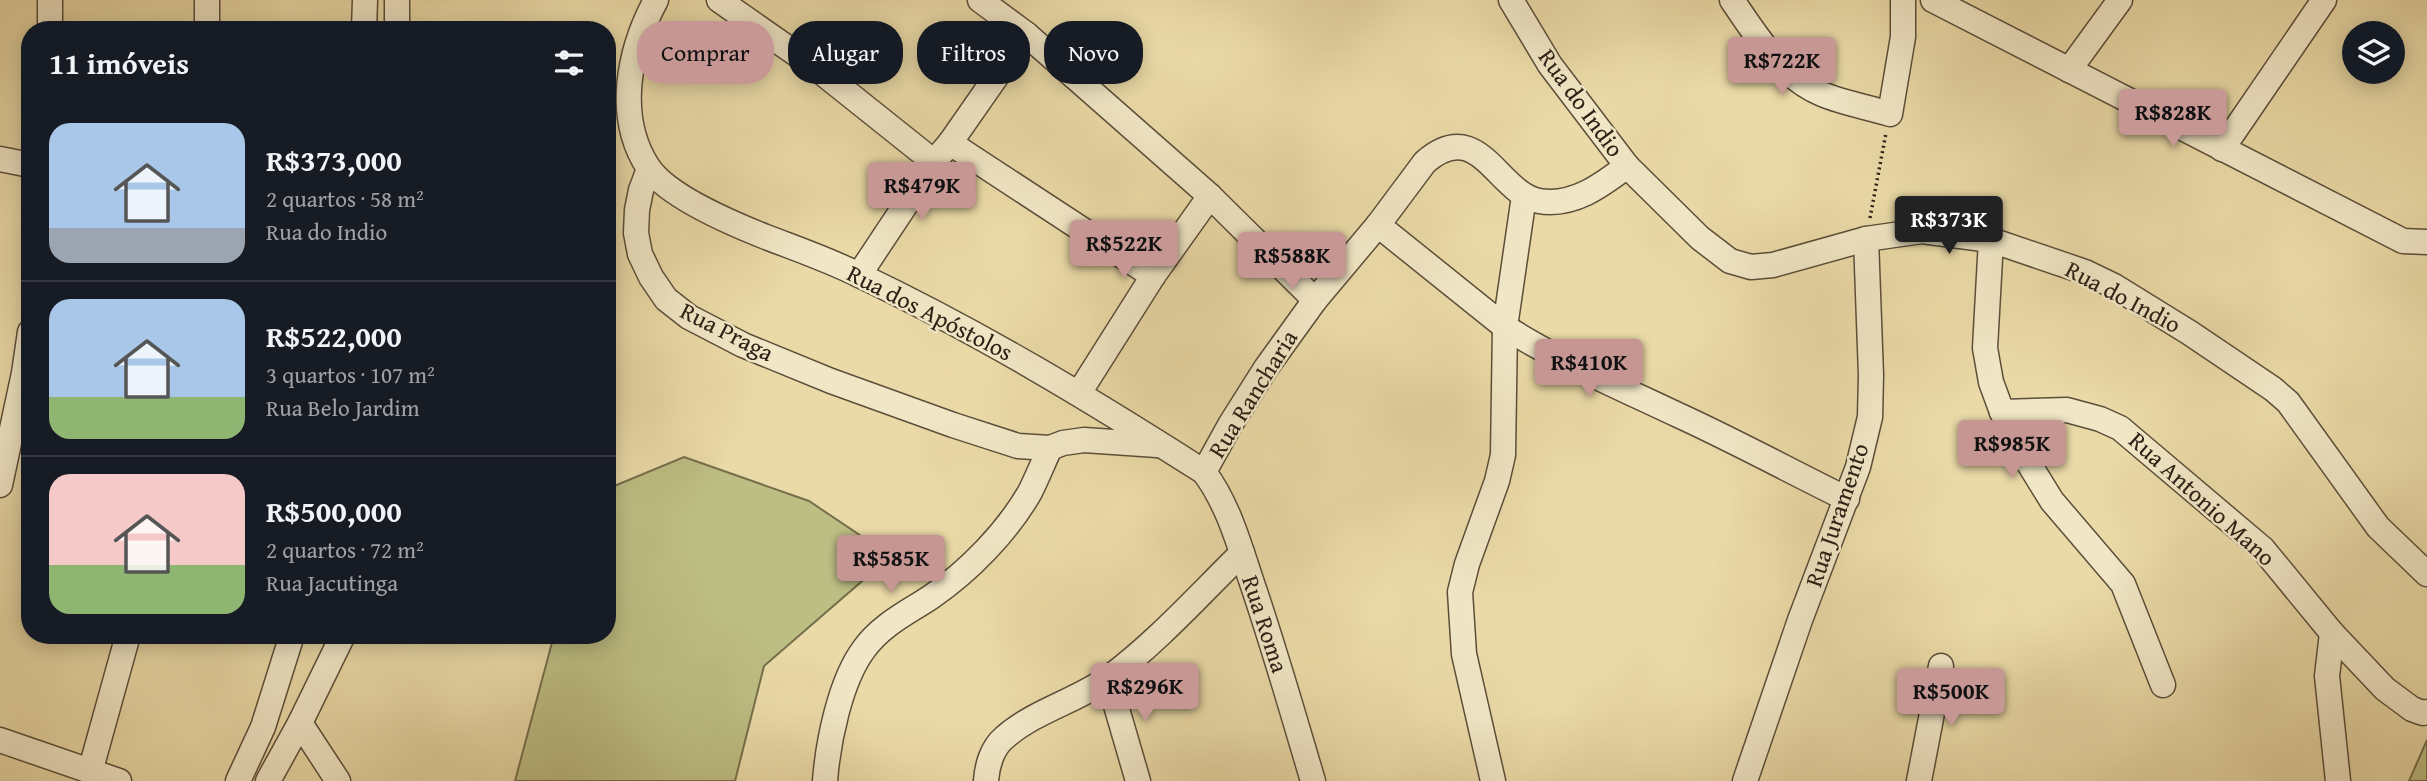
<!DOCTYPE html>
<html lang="pt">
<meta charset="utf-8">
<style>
body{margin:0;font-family:"Gentium Book Plus",serif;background:#20242c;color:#f1f3f6;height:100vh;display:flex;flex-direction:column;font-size:26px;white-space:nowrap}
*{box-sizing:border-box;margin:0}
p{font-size:23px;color:#9ea1a6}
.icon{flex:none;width:38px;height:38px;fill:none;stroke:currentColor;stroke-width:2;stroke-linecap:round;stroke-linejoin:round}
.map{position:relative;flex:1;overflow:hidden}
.drawer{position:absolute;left:21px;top:21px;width:595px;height:623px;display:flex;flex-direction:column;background:#171b24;border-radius:28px;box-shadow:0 4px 18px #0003}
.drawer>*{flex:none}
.hud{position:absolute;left:637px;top:21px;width:665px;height:63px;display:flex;gap:14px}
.fabs{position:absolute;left:2342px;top:21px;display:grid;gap:14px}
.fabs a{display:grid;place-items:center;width:63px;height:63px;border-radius:50%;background:#171b24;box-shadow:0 4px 18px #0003;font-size:35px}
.price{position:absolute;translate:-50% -60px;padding:0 16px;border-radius:7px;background:#c59692;color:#111;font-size:23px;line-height:46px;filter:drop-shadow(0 2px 4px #0008)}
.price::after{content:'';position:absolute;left:50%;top:42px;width:21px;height:16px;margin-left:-10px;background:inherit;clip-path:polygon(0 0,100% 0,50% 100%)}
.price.active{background:#222;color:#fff}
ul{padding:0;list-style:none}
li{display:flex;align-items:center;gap:21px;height:175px;padding:0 28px}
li+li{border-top:2px solid #363941}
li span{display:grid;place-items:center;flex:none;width:196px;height:140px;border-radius:21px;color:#555}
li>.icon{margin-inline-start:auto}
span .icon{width:84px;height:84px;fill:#fffc;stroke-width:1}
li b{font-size:30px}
h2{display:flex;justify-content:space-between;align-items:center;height:84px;padding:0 28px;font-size:30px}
.tag{padding:0 24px;border-radius:28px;background:#171b24;box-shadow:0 4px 18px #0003;font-size:24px;line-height:63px}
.tag.active{background:#c59692;color:#111}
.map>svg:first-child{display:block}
.green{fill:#bdbe83;stroke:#756f4c;stroke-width:2}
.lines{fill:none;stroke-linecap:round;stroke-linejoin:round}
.minor-casing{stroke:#5c4e3a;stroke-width:27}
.path{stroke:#2d2016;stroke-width:3.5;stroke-dasharray:2 3.5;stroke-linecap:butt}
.minor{stroke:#f1e7c6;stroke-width:24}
.labels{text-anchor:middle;stroke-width:5;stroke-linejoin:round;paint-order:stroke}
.street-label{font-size:24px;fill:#2d2016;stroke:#f1e7c6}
</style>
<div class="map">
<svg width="2427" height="781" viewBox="0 0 2427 781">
<rect width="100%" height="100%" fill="#eadaa7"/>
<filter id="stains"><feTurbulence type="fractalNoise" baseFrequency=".00286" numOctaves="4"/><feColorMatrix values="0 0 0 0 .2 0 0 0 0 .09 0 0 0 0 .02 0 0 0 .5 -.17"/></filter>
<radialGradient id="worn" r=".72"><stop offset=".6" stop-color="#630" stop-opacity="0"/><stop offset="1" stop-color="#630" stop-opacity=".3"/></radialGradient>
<!-- green -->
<g class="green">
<polygon points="684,457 809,501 891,556 764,666 735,781 515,781 554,635 607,635 607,489"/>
<polygon points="2427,740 2427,781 2409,781"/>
</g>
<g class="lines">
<defs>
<g id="minor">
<polyline points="397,0 397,30"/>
<path d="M 656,0 C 629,50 615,116 648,167 C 667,196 733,224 766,237 C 797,249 829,260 859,275 C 979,332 1093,401 1204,472 C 1228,504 1239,544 1251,580 C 1274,647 1293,714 1313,781"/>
<polyline points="719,0 815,67 934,162"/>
<polyline points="980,0 1026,34 1210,196 1315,300"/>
<polyline points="1511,0 1550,65 1627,166 1700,238 1730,261 1751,267 1773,265 1866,239 1922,231 1991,240 2085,272 2114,286 2190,333 2273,389 2288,402 2378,527 2427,574"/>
<path d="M 1732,0 C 1756,35 1781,77 1822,94 C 1843,103 1868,107 1890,114 L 1903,37 L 1903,0"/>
<polyline points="1933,0 2403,241 2427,242"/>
<polyline points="50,30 50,0"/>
<polyline points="207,30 207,0"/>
<polyline points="364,30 365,0"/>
<polyline points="2069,70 2120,0"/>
<polyline points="950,143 1153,276"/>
<polyline points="2222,149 2324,0"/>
<polyline points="0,159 30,165"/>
<polyline points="649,169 641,190 637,210 636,233 640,254 651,277 666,299 689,317 743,345 831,381 953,425 1018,446 1050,448 1063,443 1084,440 1157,445"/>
<path d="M 1378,225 L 1505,327 C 1560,362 1619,387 1678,415 C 1735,441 1790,471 1847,499"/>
<polyline points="1991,240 1985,348 1991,382 2002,412 2023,454 2052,501 2123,584 2163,685"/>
<polyline points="859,275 934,162 950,143 1026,34"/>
<polyline points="1079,393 1153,276 1210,196"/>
<polyline points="2002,412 2067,410 2100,419 2120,428 2263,549 2332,633 2385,689 2412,709 2423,713 2427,712"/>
<path d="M 1204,472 L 1230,425 L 1266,368 L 1315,300 L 1378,225 L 1425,162 C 1479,115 1497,193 1539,201 C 1573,207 1602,185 1627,166"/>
<polyline points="0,485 24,373 30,332"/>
<polyline points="2332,633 2327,676 2338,781"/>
<polyline points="1108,678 1138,781"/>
<polyline points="300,723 338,781"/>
<polyline points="0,740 119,781"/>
<polyline points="90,772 128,635"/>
<polyline points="238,781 263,727 292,635"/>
<polyline points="268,781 300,723 343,635"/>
<path d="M 825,781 C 828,742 840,681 864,649 C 881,625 907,613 931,597 C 969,571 1007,532 1030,492 C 1037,478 1043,463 1050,448"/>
<path d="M 986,781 C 987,766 992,748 1004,738 C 1034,711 1077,701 1110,677 C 1158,641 1199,595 1242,553"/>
<polyline points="1493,781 1464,654 1460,592 1467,564 1497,481 1503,455 1505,327 1524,196"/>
<polyline points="1745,781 1800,620 1858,467 1870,417 1871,375 1866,239"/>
<polyline points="1919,781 1941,666"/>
</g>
</defs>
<!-- minor casing -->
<use href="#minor" class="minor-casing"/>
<!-- path -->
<polyline class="path" points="1870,218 1886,133"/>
<!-- minor -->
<use href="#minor" class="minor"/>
</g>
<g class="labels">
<!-- street labels -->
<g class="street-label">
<text transform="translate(1581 103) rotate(54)" y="8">Rua do Indio</text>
<text transform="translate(2123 297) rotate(28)" y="8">Rua do Indio</text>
<text transform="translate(930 313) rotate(27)" y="8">Rua dos Apóstolos</text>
<text transform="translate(727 332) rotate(27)" y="8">Rua Praga</text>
<text transform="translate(1253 394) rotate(-58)" y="8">Rua Rancharia</text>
<text transform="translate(2202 499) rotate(42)" y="8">Rua Antonio Mano</text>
<text transform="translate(1837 515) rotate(-71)" y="8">Rua Juramento</text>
<text transform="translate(1265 624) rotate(72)" y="8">Rua Roma</text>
</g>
</g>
<rect width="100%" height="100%" filter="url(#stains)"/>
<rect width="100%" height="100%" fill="url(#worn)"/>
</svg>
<div class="fabs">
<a><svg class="icon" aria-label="layers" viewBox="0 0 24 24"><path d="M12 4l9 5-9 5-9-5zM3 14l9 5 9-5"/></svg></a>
</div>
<b class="price" style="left:1782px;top:97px">R$722K</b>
<b class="price" style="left:2173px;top:149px">R$828K</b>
<b class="price" style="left:922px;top:222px">R$479K</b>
<b class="price active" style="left:1949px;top:256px">R$373K</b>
<b class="price" style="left:1124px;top:280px">R$522K</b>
<b class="price" style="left:1292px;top:292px">R$588K</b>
<b class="price" style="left:1589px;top:399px">R$410K</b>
<b class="price" style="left:2012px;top:480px">R$985K</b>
<b class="price" style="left:891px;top:595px">R$585K</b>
<b class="price" style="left:1145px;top:723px">R$296K</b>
<b class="price" style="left:1951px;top:728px">R$500K</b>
<div class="hud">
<a class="tag active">Comprar</a>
<a class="tag">Alugar</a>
<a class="tag">Filtros</a>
<a class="tag">Novo</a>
</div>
<section class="drawer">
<h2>11 imóveis<svg class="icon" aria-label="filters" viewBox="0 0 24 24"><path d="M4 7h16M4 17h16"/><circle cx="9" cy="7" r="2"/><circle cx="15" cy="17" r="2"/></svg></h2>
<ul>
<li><span style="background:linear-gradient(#a9c7e8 75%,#9aa5b1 0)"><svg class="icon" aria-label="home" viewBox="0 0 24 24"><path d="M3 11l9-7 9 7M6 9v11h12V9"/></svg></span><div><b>R$373,000</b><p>2 quartos · 58 m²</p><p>Rua do Indio</p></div></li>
<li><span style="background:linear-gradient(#a9c7e8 70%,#8fb573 0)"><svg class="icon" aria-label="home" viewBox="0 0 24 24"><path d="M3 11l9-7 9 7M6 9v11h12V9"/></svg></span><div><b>R$522,000</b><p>3 quartos · 107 m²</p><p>Rua Belo Jardim</p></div></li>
<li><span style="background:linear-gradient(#f6c9c9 65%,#8fb573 0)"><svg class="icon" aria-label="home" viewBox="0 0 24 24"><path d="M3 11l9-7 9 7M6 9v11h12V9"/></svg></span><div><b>R$500,000</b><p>2 quartos · 72 m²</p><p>Rua Jacutinga</p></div></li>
</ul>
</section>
</div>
